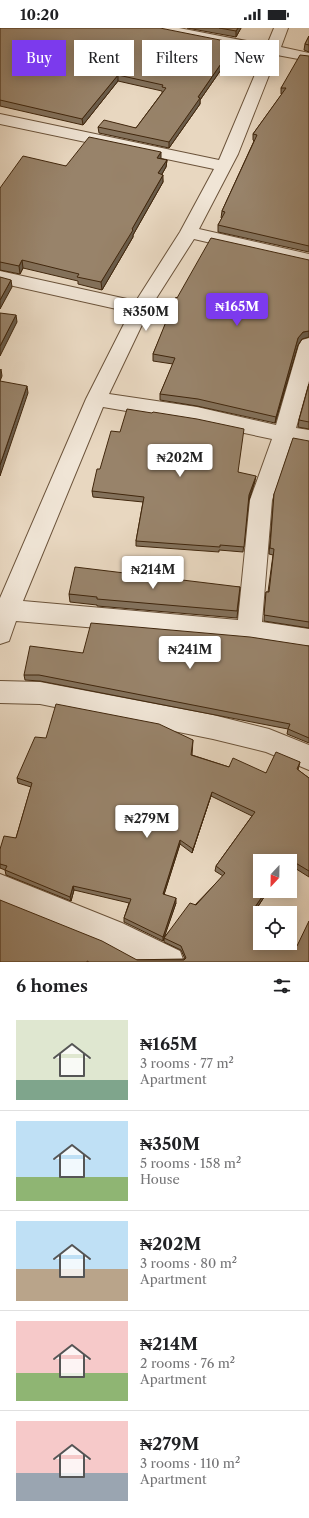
<!DOCTYPE html>
<meta charset="utf-8">
<style>
body{margin:0;font-family:"Libre Caslon Text",serif;background:#f2f2f2;color:#202124;height:100vh;display:flex;flex-direction:column;font-size:15px;white-space:nowrap}
*{box-sizing:border-box;margin:0}
p{font-size:13px;color:#757577}
.icon{flex:none;width:22px;height:22px;fill:none;stroke:currentColor;stroke-width:2;stroke-linecap:round;stroke-linejoin:round}
.map{position:relative;height:934px;overflow:hidden}
.sheet{display:flex;flex-direction:column;background:#fff;flex:1}
.sheet>*{flex:none}
.banner{position:absolute;left:12px;top:12px;width:285px;height:36px;display:flex;gap:8px}
.needle{width:26px;rotate:202deg}
.controls{position:absolute;left:253px;top:826px;display:grid;gap:8px}
.controls a{display:grid;place-items:center;width:44px;height:44px;border-radius:0px;background:#fff;box-shadow:0 2px 10px #0003;font-size:20px}
.price{position:absolute;translate:-50% -34px;padding:0 9px;border-radius:4px;background:#fff;color:#222;font-size:13px;line-height:26px;filter:drop-shadow(0 1px 2px #0008)}
.price::after{content:'';position:absolute;left:50%;top:24px;width:12px;height:9px;margin-left:-6px;background:inherit;clip-path:polygon(0 0,100% 0,50% 100%)}
.price.on{background:#7c3aed;color:#fff}
ul{padding:0;list-style:none}
li{display:flex;align-items:center;gap:12px;height:100px;padding:0 16px}
li+li{border-top:1px solid #e0e0e0}
li span{display:grid;place-items:center;flex:none;width:112px;height:80px;border-radius:0px;color:#555}
li>.icon{margin-inline-start:auto}
span .icon{width:48px;height:48px;fill:#fffc;stroke-width:1}
li b{font-size:17px}
h2{display:flex;justify-content:space-between;align-items:center;height:48px;padding:0 16px;font-size:17px}
.chip{padding:0 14px;border-radius:0px;background:#fff;box-shadow:0 2px 10px #0003;font-size:14px;line-height:36px}
.chip.on{background:#7c3aed;color:#fff}
.status{display:flex;justify-content:space-between;align-items:center;height:28px;padding:0 20px;background:#fff;direction:ltr}
.status svg{height:11px;fill:currentColor}
.map>svg:first-child{display:block}
.lines{fill:none;stroke-linecap:round;stroke-linejoin:round}
.minor-casing{stroke:#6b533a;stroke-width:2}
.minor{fill:#f0e5d6;fill-rule:evenodd}
.wall{fill:#83715b;stroke:#41270d;fill-rule:evenodd}
.shaded-wall{fill:#6a5c4a;stroke:#41270d}
.building{fill:#98836a;stroke:#41270d}
</style>
<div class="status"><b>10:20</b><svg viewBox="0 0 49 12"><path d="M0 12V9h3v3zM5 12V6h3v6zM10 12V3h3v9zM15 12V0h3v12zM26 1h20v11H26zM47 4h2v5h-2z"/></svg></div>
<div class="map">
<svg width="309" height="934" viewBox="0 0 309 934">
<rect width="100%" height="100%" fill="#e8d7c0"/>
<filter id="stains"><feTurbulence type="fractalNoise" baseFrequency=".005" numOctaves="4"/><feColorMatrix values="0 0 0 0 .2 0 0 0 0 .09 0 0 0 0 .02 0 0 0 .5 -.17"/></filter>
<radialGradient id="worn" r=".72"><stop offset=".6" stop-color="#630" stop-opacity="0"/><stop offset="1" stop-color="#630" stop-opacity=".3"/></radialGradient>
<g class="lines">
<defs>
<g id="minor">
<path d="M 150,0 L 179,0 L 267,17 L 274,0 L 288,0 L 281,19 L 309,25 L 309,33 L 277,27 L 238,126 L 199,201 L 309,226 L 309,238 L 194,211 L 150,280 L 109,366 L 197,379 L 276,397 L 299,317 L 302,312 L 309,310 L 309,353 L 296,400 L 309,402 L 309,418 L 291,415 L 272,472 L 262,594 L 309,601 L 309,623 L 249,613 L 16,593 L 9,613 L 0,616 L 0,570 L 86,371 L 130,284 L 0,255 L 0,243 L 136,273 L 180,204 L 214,141 L 0,96 L 0,86 L 219,132 L 264,25 L 157,4 L 152,3 ZM 103,379 L 197,395 L 272,411 L 250,472 L 238,592 L 23,573 Z"/>
<polygon points="0,653 40,654 213,687 269,701 309,717 309,742 266,724 213,711 40,676 0,675"/>
<polygon points="0,846 122,895 180,923 184,934 138,934 103,916 0,874"/>
</g>
</defs>
<!-- minor casing -->
<use href="#minor" class="minor-casing"/>
<!-- minor -->
<use href="#minor" class="minor"/>
</g>
<!-- wall -->
<g class="wall">
<polygon points="0,0 230,14 230,16 234,17 234,23 200,72 200,76 169,120 99,105 98,99 136,100 162,65 162,63 118,53 83,97 0,78"/>
<polygon points="187,0 241,0 236,9"/>
<polygon points="309,8 309,24 304,22 305,16"/>
<polygon points="309,28 309,224 218,204 218,197 222,190 221,190 222,183 254,113 253,112 253,106 282,66 281,66 281,60"/>
<polygon points="161,131 167,132 166,139 162,146 163,154 133,207 133,209 102,262 78,256 78,253 23,240 20,246 0,242 0,160 66,138"/>
<polygon points="177,270 302,311 298,317 275,395 197,378 160,372 160,366 173,336 153,333 153,326"/>
<polygon points="309,356 309,401 298,399 299,392"/>
<polygon points="309,413 309,600 264,593 266,564 268,564 273,527 269,526 274,466"/>
<polygon points="238,444 255,453 249,472 243,524 219,522 219,524 136,518 136,513 143,474 93,469 92,463"/>
<polygon points="240,559 237,590 97,578 97,577 70,574 69,566"/>
<polygon points="309,618 309,715 287,706 288,701 40,653 25,652 24,647 83,625"/>
<path d="M 46,710 L 193,712 L 192,727 L 229,739 L 266,745 L 300,734 L 298,742 L 309,750 L 309,849 L 290,837 L 290,833 L 260,833 L 260,863 L 268,863 L 257,880 L 309,934 L 0,934 L 185,931 L 181,922 L 164,914 L 164,910 L 163,913 L 124,894 L 124,890 L 129,875 L 74,862 L 71,873 L 6,847 L 5,842 L 0,840 L 0,821 L 16,810 L 31,759 L 18,755 L 17,750 ZM 211,768 L 252,788 L 216,838 L 215,843 L 223,848 L 164,909 L 176,875 L 164,866 L 180,816 L 192,825 Z"/>
</g>
<!-- shaded-wall -->
<g class="shaded-wall">
<polygon points="238,0 241,0 236,9 236,3"/>
<polygon points="234,17 234,23 200,72 200,76 169,120 169,114 198,69"/>
<polygon points="118,47 118,53 83,97 82,91"/>
<polygon points="161,124 161,131 157,130"/>
<polygon points="167,132 166,139 158,153 158,145"/>
<polygon points="163,147 163,154 133,207 133,209 102,262 101,254"/>
<polygon points="22,232 23,240 20,246 19,238"/>
<polygon points="11,252 12,259 0,281 0,272"/>
<polygon points="16,287 17,294 0,328 0,318"/>
<polygon points="309,303 309,309 302,311 298,317 275,395 276,389 298,310 303,304"/>
<polygon points="1,341 2,348 0,353 0,343"/>
<polygon points="27,358 28,365 0,448 0,437"/>
<polygon points="256,448 255,453 249,472 249,467"/>
<polygon points="212,764 211,768 192,825 193,821"/>
<polygon points="180,812 180,816 163,870 163,866"/>
<polygon points="73,858 74,862 71,873 70,869"/>
<polygon points="266,863 268,863 255,883 255,879"/>
<polygon points="176,870 176,875 163,913 163,909"/>
</g>
<!-- building -->
<g class="building">
<polygon points="0,0 160,0 230,14 229,16 234,17 198,69 200,70 169,114 98,99 104,92 136,100 166,60 162,59 163,57 118,47 82,91 0,72"/>
<polygon points="219,0 238,0 236,3"/>
<polygon points="309,8 309,17 305,16"/>
<polygon points="300,27 309,28 309,218 218,197 225,184 222,183 257,107 253,106 286,60 281,60"/>
<polygon points="89,109 161,124 157,130 167,132 158,145 163,147 132,201 133,202 101,254 77,249 79,246 22,232 19,238 0,234 0,160 23,128 66,138"/>
<polygon points="211,210 309,232 309,303 303,304 298,310 276,389 198,371 160,366 175,330 153,326 176,269 177,270"/>
<polygon points="0,249 11,252 0,272"/>
<polygon points="0,285 16,287 0,318"/>
<polygon points="0,353 27,358 0,437"/>
<polygon points="309,356 309,394 299,392"/>
<polygon points="127,381 152,385 153,384 197,391 244,401 238,444 256,448 249,467 244,519 220,517 220,519 136,513 144,469 92,463 97,441 100,441 111,403 120,404"/>
<polygon points="293,410 309,413 309,594 264,587 266,564 269,564 274,521 270,520 274,466"/>
<polygon points="75,539 240,559 237,583 97,571 97,569 69,566"/>
<polygon points="91,595 250,609 309,618 309,710 288,701 290,696 39,647 24,647 30,618 83,625"/>
<polygon points="56,676 159,696 193,712 191,727 229,739 233,730 266,745 276,724 300,734 297,741 309,750 309,843 289,831 287,833 260,833 260,863 266,863 255,879 262,885 260,885 260,915 290,915 290,912 297,918 309,893 309,934 89,934 87,933 87,934 0,934 0,872 102,913 137,932 184,932 186,930 181,918 164,910 190,875 196,877 225,845 216,838 255,784 212,764 193,821 180,812 163,866 176,870 163,909 124,890 131,871 73,858 70,869 5,842 7,838 0,836 0,821 4,808 16,810 32,755 17,750 35,709 46,710"/>
</g>
<rect width="100%" height="100%" filter="url(#stains)"/>
<rect width="100%" height="100%" fill="url(#worn)"/>
</svg>
<div class="controls">
<a><svg class="needle" viewBox="-14 -14 28 28"><path d="M0-13l5 13h-10z" fill="#e53935"/><path d="M0 13l5-13h-10z" fill="#757577"/></svg></a>
<a><svg class="icon" aria-label="locate" viewBox="0 0 24 24"><circle cx="12" cy="12" r="6"/><path d="M12 2v4M12 18v4M2 12h4M18 12h4"/></svg></a>
</div>
<b class="price on" style="left:237px;top:299px">₦165M</b>
<b class="price" style="left:146px;top:304px">₦350M</b>
<b class="price" style="left:180px;top:450px">₦202M</b>
<b class="price" style="left:153px;top:562px">₦214M</b>
<b class="price" style="left:190px;top:642px">₦241M</b>
<b class="price" style="left:147px;top:811px">₦279M</b>
<div class="banner">
<a class="chip on">Buy</a>
<a class="chip">Rent</a>
<a class="chip">Filters</a>
<a class="chip">New</a>
</div>
</div>
<section class="sheet">
<h2>6 homes<svg class="icon" aria-label="filters" viewBox="0 0 24 24"><path d="M4 7h16M4 17h16"/><circle cx="9" cy="7" r="2"/><circle cx="15" cy="17" r="2"/></svg></h2>
<ul>
<li><span style="background:linear-gradient(#dfe7d0 75%,#7fa58c 0)"><svg class="icon" aria-label="home" viewBox="0 0 24 24"><path d="M3 11l9-7 9 7M6 9v11h12V9"/></svg></span><div><b>₦165M</b><p>3 rooms · 77 m²</p><p>Apartment</p></div></li>
<li><span style="background:linear-gradient(#bfe0f5 70%,#8fb573 0)"><svg class="icon" aria-label="home" viewBox="0 0 24 24"><path d="M3 11l9-7 9 7M6 9v11h12V9"/></svg></span><div><b>₦350M</b><p>5 rooms · 158 m²</p><p>House</p></div></li>
<li><span style="background:linear-gradient(#bfe0f5 60%,#b9a48a 0)"><svg class="icon" aria-label="home" viewBox="0 0 24 24"><path d="M3 11l9-7 9 7M6 9v11h12V9"/></svg></span><div><b>₦202M</b><p>3 rooms · 80 m²</p><p>Apartment</p></div></li>
<li><span style="background:linear-gradient(#f6c9c9 65%,#8fb573 0)"><svg class="icon" aria-label="home" viewBox="0 0 24 24"><path d="M3 11l9-7 9 7M6 9v11h12V9"/></svg></span><div><b>₦214M</b><p>2 rooms · 76 m²</p><p>Apartment</p></div></li>
<li><span style="background:linear-gradient(#f6c9c9 65%,#9aa5b1 0)"><svg class="icon" aria-label="home" viewBox="0 0 24 24"><path d="M3 11l9-7 9 7M6 9v11h12V9"/></svg></span><div><b>₦279M</b><p>3 rooms · 110 m²</p><p>Apartment</p></div></li>
</ul>
</section>
